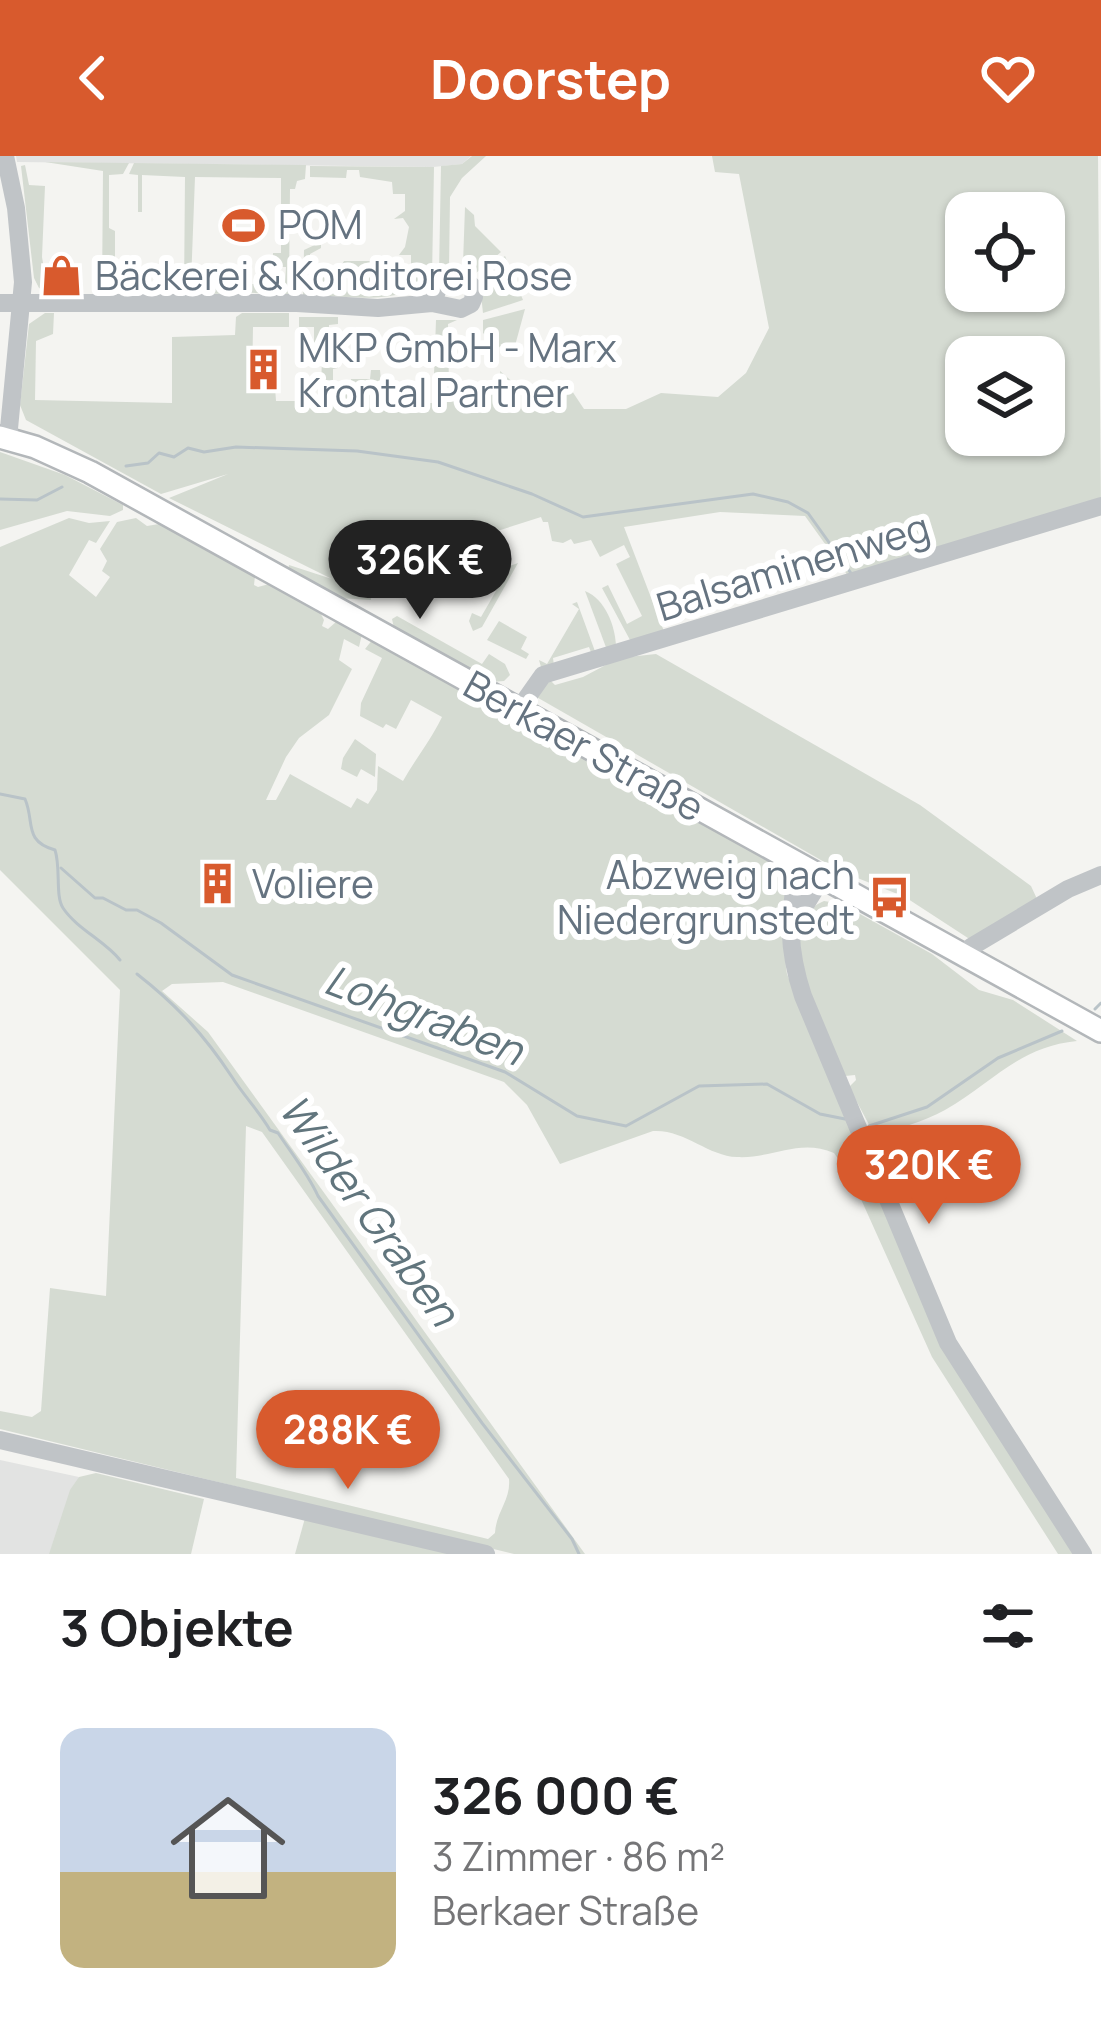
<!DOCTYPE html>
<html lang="de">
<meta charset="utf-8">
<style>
body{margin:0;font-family:Manrope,sans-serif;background:#f2f2f2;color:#202124;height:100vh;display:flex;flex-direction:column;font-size:45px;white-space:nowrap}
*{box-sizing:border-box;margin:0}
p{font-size:39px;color:#757577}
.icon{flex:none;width:66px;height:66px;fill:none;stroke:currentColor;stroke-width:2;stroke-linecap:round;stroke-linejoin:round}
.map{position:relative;height:1398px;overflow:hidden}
.drawer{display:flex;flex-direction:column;background:#fff;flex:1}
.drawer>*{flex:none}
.buttons{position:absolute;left:945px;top:36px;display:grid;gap:24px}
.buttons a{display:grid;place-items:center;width:120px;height:120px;border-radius:24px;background:#fff;box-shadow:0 3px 9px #0004;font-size:60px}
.price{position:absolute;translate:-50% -102px;padding:0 27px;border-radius:42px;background:#d85a2d;color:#fff;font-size:39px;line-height:78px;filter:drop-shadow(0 3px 6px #0008)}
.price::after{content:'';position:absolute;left:50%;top:72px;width:36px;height:27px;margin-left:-18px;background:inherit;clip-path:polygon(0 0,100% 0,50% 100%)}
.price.on{background:#222;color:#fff}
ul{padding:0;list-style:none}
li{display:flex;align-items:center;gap:36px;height:300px;padding:0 60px}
li span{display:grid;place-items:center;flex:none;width:336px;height:240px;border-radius:24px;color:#555}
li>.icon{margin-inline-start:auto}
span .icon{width:144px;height:144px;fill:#fffc;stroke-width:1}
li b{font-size:51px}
h2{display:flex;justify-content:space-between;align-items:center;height:144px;padding:0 60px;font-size:51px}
header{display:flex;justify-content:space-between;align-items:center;height:156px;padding:0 60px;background:#d85a2d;color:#fff;font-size:54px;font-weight:700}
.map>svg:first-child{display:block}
.built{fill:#e2e3e2}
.green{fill:#d5dbd2;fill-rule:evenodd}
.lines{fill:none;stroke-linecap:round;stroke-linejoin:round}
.stream{stroke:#b9c3c8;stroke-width:3}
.major-casing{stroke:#b3b7ba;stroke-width:26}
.minor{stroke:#c0c4c7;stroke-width:18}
.major{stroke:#fff;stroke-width:21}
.labels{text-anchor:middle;stroke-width:12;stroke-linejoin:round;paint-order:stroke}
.poi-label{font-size:39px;fill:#657380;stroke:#fff;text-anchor:start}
.street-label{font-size:39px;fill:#657380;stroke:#fff}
.water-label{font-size:42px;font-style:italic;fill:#61757d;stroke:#fff}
</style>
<header><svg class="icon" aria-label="back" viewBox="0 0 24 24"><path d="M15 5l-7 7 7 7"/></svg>Doorstep<svg class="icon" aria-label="heart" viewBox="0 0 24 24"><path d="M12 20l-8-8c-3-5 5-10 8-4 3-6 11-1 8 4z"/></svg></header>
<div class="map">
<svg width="1101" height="1398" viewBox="0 0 1101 1398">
<rect width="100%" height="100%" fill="#f4f4f1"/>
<!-- built -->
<g class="built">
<polygon points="16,0 471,0 462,8 433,11 17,6"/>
<polygon points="0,1304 79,1321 51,1398 0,1398"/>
</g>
<!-- green -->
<g class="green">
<polygon points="472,0 486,0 462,22 450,41 449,111 439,117 441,10 462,8"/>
<path d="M 712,0 L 1098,0 L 1101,356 L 856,431 L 805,360 L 720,356 L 624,371 L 665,478 L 630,484 L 602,432 L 608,429 L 627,468 L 642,460 L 616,408 L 630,401 L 624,389 L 600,401 L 591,384 L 574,388 L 571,383 L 563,387 L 552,385 L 548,366 L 543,366 L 541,361 L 491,377 L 490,385 L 501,413 L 518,407 L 482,471 L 473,475 L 469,465 L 472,457 L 481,461 L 496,435 L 488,430 L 495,417 L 443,386 L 422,393 L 419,385 L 410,388 L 412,396 L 364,405 L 342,429 L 371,439 L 371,444 L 338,442 L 288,414 L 289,409 L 332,423 L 169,342 L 228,318 L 161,338 L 26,264 L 20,249 L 29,168 L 45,157 L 54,157 L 53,178 L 36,185 L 35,244 L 172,247 L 172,181 L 235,179 L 236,161 L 242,157 L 289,157 L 289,171 L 253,171 L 252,230 L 275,231 L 276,245 L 321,245 L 322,194 L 314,193 L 314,171 L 299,171 L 299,161 L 338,161 L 338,168 L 329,169 L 329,204 L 338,205 L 338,212 L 333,213 L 333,233 L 351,233 L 351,223 L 370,223 L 371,214 L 380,214 L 383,247 L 433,247 L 436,164 L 457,164 L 448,168 L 449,234 L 507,234 L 507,226 L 501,225 L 500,215 L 526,238 L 542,237 L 553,227 L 554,235 L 572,235 L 584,253 L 626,253 L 661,237 L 718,241 L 746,217 L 769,172 L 739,18 L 715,16 ZM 966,57 L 1044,57 L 1044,135 L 966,135 ZM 966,201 L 1044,201 L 1044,279 L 966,279 Z"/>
<polygon points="45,6 129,7 123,18 109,19 109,72 115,75 115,127 140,128 140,137 102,137 103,15"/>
<polygon points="134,7 306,9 305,23 297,25 295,33 290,33 289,129 294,130 293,139 234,136 239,128 285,128 286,111 273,111 273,97 281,97 281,22 195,21 191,127 216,128 224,138 184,137 185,21 142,19 142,56 138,56 138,19 129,18"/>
<polygon points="25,9 29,29 45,30 42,101 48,136 39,132 34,122 21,10"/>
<path d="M 310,10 L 434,11 L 432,121 C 399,152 346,139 303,139 L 304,94 L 321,86 L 321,92 L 310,98 L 310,115 L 321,115 L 322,109 L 327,109 L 328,116 L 338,116 L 344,105 L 370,105 L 376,116 L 387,116 L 387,111 L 392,116 L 411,116 L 411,99 L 399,99 L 405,91 L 409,71 L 403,62 L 394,63 L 405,55 L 405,38 L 393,38 L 392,26 L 360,21 L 359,14 L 347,14 L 346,22 L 310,21 Z"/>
<polygon points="465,51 474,59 475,70 501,96 476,117 463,108"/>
<polygon points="505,100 523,144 483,157 479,121"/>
<polygon points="525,153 513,197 508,198 483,177 483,164"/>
<polygon points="0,296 65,319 123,349 123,354 110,360 67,355 0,374"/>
<path d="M 69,362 L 89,367 L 110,365 L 96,387 L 89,384 L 69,419 L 96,441 L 110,421 L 102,415 L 107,405 L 100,393 L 117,366 L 136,362 L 147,370 L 159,368 L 255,420 L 254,429 L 258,431 L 269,428 L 320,456 L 324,464 L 322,470 L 328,473 L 337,465 L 362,478 L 359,491 L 344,483 L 339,504 L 352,513 L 329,559 L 299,582 L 286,601 L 266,644 L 276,644 L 290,618 L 351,652 L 357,642 L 368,648 L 377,634 L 378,610 L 403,625 C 416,602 431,584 442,561 L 411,544 L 396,573 L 386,568 L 383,572 L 360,560 L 361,547 L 382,502 L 365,493 L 373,483 L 525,571 L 779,708 C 796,738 780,782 787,818 L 941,1191 L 1074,1398 L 1058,1398 L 932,1201 L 851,1021 L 834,997 C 799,982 772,1003 737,1001 C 708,1000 684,973 653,975 L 560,1008 L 527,949 L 504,926 L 223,826 L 172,828 L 162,835 L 208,876 L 585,1398 L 514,1398 L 0,1273 L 0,1255 L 32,1261 L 41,1255 L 50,1132 L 106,1140 L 120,834 L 0,714 L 0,391 ZM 246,970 L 262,976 L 509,1323 C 511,1344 496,1356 495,1377 L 488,1383 L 236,1322 Z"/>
<path d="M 585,435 C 605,443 615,469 616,490 L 607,494 Z"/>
<polygon points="577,446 596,498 592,499 589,491 553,502 554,510 541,511 539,504 547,508 579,453 572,448"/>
<polygon points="397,460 482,508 489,498 505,508 510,519 504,525 491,526 394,472 392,463"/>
<polygon points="499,465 527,481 521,493 529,498 526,503 487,484"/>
<polygon points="656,498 920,649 1031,730 1037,743 971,784 905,741 840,715 533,539 548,522 555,529 583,521 619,502"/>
<polygon points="355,583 376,598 375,621 361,613 357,621 341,613 343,602"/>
<path d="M 824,745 L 842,748 L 932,798 L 979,834 L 1013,844 L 1077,885 C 1018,891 994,926 945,954 C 923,966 899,972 875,980 L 849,931 L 856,924 L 855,919 L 845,920 C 829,882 766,768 824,745 Z"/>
<polygon points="96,1317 204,1343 191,1398 49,1398 70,1334 79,1321"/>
<polygon points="305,1362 451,1398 295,1398"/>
</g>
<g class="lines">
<!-- stream -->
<g class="stream">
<polyline points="126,310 148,307 159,297 174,301 188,292 204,296 236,291 357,295 438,306 532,338 583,361 753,338 788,346 808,357 853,420"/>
<polyline points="0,343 37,344 62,331"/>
<path d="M 0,638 L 25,643 C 35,666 23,685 55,694 C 61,712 55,740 63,752 C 77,773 105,785 120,804"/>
<polyline points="61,712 95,742 103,742 126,754 137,754 161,767 232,819 505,916 577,960 626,970 699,930 767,928 820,958 845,963"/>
<path d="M 137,818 C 178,850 205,880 232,921 C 244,940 259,955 270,974 L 278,977 C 292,998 308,1018 318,1040 L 482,1267 L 572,1383 L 579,1398"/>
<polyline points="1095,853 1101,847"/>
<polyline points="869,970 927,951 998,902 1062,875"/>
</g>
<defs>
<polyline id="major" points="0,281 35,291 90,316 1101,875"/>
</defs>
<!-- major casing -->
<use href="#major" class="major-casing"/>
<!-- minor -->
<g class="minor">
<polyline points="5,0 16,52 23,126 8,283"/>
<polyline points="0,147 297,147 378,152 432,147 461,153 471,148 474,141 472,130 456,120 439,131 432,147"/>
<polyline points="519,553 543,519 1101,350"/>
<path d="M 801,710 C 786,755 788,795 803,840 L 948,1187 L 1083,1398"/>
<polyline points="791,772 822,722"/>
<polyline points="965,802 971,791 1068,733 1101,719"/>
<polyline points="0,1284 486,1398"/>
</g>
<!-- major -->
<use href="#major" class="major"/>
</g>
<!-- icons -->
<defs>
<symbol id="stadium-bare" viewBox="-9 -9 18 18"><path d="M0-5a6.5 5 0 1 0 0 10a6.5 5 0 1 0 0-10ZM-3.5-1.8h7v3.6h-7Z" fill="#d85a2d" stroke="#fff" stroke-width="2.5" paint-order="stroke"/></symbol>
<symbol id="shop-bare" viewBox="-9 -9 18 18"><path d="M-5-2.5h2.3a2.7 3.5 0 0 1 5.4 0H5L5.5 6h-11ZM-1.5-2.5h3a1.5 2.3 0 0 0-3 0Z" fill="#d85a2d" stroke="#fff" stroke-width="2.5" paint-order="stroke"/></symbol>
<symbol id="building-bare" viewBox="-9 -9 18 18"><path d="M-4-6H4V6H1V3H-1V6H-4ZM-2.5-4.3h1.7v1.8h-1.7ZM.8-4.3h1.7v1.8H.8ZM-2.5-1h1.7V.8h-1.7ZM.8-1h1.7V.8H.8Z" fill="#d85a2d" stroke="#fff" stroke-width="2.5" paint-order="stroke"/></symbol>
<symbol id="bus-bare" viewBox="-9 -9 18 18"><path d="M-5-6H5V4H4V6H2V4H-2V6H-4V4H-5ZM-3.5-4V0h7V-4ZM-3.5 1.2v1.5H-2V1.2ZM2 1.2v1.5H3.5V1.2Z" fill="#d85a2d" stroke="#fff" stroke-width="2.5" paint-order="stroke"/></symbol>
</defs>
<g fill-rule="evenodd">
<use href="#stadium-bare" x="214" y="40" width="59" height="59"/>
<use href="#shop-bare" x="32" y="90" width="59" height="59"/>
<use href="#building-bare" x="234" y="184" width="59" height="59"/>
<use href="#building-bare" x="188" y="698" width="59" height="59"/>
<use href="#bus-bare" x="860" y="712" width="59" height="59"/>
</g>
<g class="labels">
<!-- poi labels -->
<g class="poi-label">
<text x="278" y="83">POM</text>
<text x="95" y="134">Bäckerei &amp; Konditorei Rose</text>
<text x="298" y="206">MKP GmbH - Marx<tspan x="298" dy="45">Krontal Partner</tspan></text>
<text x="855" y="733" text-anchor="end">Abzweig nach<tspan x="855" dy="45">Niedergrunstedt</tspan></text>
<text x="252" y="742">Voliere</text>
</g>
<!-- street labels -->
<g class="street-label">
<text transform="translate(793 411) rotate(-17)" y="14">Balsaminenweg</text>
<text transform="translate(584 590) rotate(29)" y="14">Berkaer Straße</text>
</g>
<!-- water labels -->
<g class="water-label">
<text transform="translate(424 859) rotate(21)" y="15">Lohgraben</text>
<text transform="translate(369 1054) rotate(54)" y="15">Wilder Graben</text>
</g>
</g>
</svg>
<div class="buttons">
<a><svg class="icon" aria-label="locate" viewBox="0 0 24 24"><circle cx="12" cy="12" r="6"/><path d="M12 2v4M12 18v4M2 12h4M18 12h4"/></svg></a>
<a><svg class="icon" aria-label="layers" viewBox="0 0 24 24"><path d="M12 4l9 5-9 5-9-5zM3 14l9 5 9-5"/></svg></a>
</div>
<b class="price on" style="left:420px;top:466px">326K €</b>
<b class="price" style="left:929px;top:1071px">320K €</b>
<b class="price" style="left:348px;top:1336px">288K €</b>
</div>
<section class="drawer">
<h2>3 Objekte<svg class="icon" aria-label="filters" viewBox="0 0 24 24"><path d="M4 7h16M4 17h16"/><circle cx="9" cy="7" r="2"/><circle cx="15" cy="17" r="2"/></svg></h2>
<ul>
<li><span style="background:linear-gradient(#c9d6e8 60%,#c2b280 0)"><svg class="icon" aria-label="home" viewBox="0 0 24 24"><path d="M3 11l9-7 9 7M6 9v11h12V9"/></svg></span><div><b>326 000 €</b><p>3 Zimmer · 86 m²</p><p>Berkaer Straße</p></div></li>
</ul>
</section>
